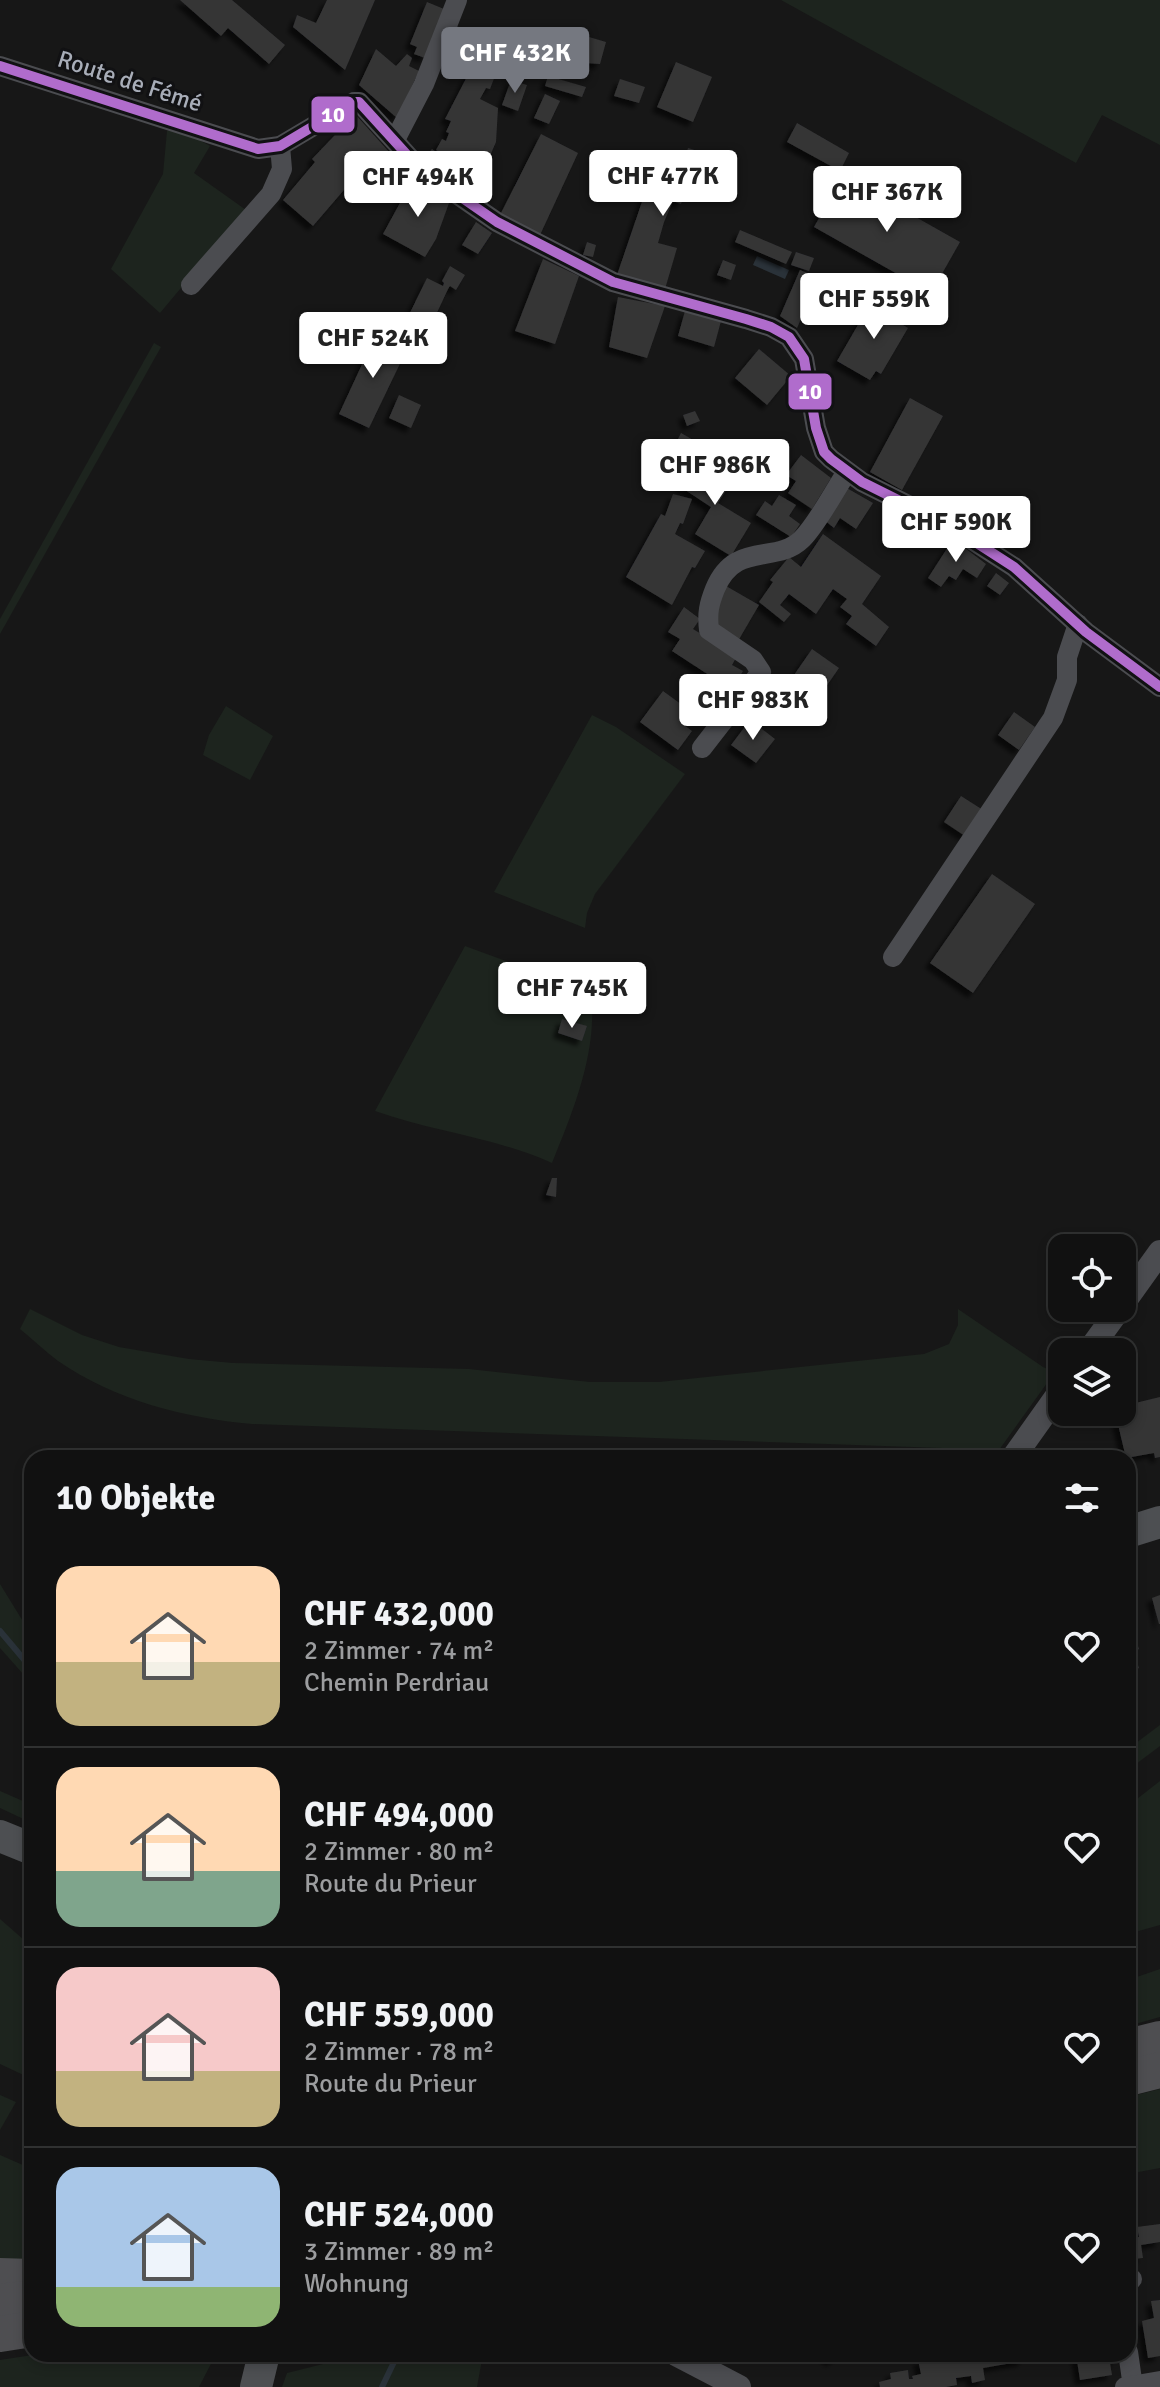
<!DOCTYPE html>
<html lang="de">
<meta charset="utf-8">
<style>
body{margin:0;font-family:Signika,sans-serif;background:#1e1f1f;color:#f1f3f6;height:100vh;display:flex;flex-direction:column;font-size:30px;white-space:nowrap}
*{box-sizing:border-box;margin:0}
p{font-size:26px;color:#9c9d9f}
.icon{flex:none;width:44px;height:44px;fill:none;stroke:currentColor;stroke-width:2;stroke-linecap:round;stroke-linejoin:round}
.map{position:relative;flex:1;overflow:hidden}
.panel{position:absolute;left:24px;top:1450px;width:1112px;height:912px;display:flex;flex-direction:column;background:#111;border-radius:24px;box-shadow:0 4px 12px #0003,0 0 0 2px #303131}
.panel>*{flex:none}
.buttons{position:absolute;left:1048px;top:1234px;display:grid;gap:16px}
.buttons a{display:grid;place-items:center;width:88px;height:88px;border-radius:16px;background:#111;box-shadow:0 4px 12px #0003,0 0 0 2px #303131;font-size:40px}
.price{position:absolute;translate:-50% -68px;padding:0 18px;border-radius:8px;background:#fff;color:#222;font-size:26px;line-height:52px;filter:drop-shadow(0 2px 4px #0008)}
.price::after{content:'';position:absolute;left:50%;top:48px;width:24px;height:18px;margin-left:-12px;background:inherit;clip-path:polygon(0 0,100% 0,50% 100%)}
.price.on{background:#757880;color:#fff}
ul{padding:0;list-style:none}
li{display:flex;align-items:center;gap:24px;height:200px;padding:0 32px}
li+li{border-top:2px solid #303131}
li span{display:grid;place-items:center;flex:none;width:224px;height:160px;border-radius:24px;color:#555}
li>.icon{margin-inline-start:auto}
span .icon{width:96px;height:96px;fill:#fffc;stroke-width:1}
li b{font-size:34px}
h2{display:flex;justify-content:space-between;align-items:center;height:96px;padding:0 32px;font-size:34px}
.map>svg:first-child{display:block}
.green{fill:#1d241e}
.water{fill:#2a3239}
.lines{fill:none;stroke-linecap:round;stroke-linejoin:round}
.stream{stroke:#2a3239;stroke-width:6}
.building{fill:#353536;filter:url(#shadow)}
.minor{stroke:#4b4c50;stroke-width:20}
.tertiary{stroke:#4b4c50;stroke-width:24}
.primary{stroke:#4d4f52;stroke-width:32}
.motorway{stroke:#4e4e51;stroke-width:36}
.bus-1-casing{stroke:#111113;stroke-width:16}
.bus-1{stroke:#b06ccc;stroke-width:10}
.labels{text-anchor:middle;stroke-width:6;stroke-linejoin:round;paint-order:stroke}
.street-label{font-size:24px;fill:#a8adb8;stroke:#111113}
.line-badge{stroke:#111113;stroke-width:3}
.badge-label{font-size:22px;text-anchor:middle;font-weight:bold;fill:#fff}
</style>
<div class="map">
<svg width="1160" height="2387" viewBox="0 0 1160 2387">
<defs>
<filter id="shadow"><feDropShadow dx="-5" dy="5" stdDeviation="2" flood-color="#0009"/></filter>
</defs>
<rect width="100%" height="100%" fill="#171717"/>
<!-- green -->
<g class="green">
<polygon points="781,0 1160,0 1160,145 1102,115 1076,163"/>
<polygon points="167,131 183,131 210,146 194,173 246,210 160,313 111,269 163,174"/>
<polygon points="154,343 161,347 0,634 0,619"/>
<polygon points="226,706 273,736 250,780 203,755 209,735"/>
<polygon points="592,715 616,727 685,774 595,894 587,913 585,928 494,892"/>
<path d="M 465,946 L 591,992 C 598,1051 574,1109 552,1163 C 494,1137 434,1132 375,1111 Z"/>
<path d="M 30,1309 L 82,1335 L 119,1347 L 189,1359 L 233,1363 L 469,1369 L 590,1382 L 659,1382 L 924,1354 L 949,1344 L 958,1325 L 958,1309 L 1043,1367 L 1055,1372 L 999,1450 L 252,1424 C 184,1418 115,1400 58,1361 C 45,1351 32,1339 20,1329 Z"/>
<polygon points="0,1584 32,1636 32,1684 0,1648"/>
<polygon points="1160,1725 1160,1746 1128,1770 1128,1749"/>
<polygon points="1160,1781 1160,1925 1128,1934 1128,1806"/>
<polygon points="0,1791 32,1805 32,1823 0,1808"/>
<polygon points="0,1919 32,1947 32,2079 0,2064"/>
<polygon points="1160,1969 1160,2017 1128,2026 1128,1980"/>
<polygon points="1160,2089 1160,2168 1128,2174 1128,2097"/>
<polygon points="0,2095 16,2102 0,2130"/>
<polygon points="0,2155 32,2169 32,2264 0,2263"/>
<polygon points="39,2354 216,2354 199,2387 0,2387 0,2360"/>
<polygon points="363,2354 483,2354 477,2387 282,2387 287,2373"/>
</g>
<!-- water -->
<polygon class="water" points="757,256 789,270 785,279 753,265"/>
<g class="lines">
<!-- stream -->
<g class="stream">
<polyline points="0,1631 32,1669"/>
<polyline points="382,2387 394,2362"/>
</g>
</g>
<!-- building -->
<g class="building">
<polygon points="180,0 232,0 285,45 269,64 228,28 221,36"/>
<polygon points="327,0 375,0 345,70 293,27 297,15 316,23"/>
<polygon points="427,2 444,9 425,58 414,54 417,47 410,44"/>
<polygon points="456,26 482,35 471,64 464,61 471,45 452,38"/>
<polygon points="565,30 606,42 600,64 555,61"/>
<polygon points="376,49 396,66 407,54 412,58 409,66 419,71 397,118 359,85"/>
<polygon points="676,62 712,77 693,122 657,107"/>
<polygon points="473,65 495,76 490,89 486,88 480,99 498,108 496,142 472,197 459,191 471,162 462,159 460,164 436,150 442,139 446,141 449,133 446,132 451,121 445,119"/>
<polygon points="548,76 586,87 582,97 545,86"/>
<polygon points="620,79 645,87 639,103 614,96"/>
<polygon points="511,80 527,85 518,111 502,105"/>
<polygon points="545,94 560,101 549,124 534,118"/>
<polygon points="355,114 399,163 384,179 368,162 313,226 283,200 315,162 312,159"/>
<polygon points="797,123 849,153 840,171 787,142"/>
<polygon points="541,134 578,153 540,235 500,215"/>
<polygon points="688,148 720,158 712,183 705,181 701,195 686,190 681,204 673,201 664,222 658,243 677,248 665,289 617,275 646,190 650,192 654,178 658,179 664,162 682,167"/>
<polygon points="432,149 449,162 441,174 424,159"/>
<polygon points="843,176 960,242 931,293 814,227"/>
<polygon points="413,179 449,203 436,239 425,257 383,234"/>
<polygon points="476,222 492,233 478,254 462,245"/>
<polygon points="740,230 792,252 786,264 735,242"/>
<polygon points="587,242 596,245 593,257 583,255"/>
<polygon points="796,252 814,258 809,271 791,265"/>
<polygon points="543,259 579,276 555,344 515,331"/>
<polygon points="723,260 736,265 731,280 717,275"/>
<polygon points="450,266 465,275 456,290 450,286 448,289 421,347 399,335 427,278 443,286 444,283 442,281"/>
<polygon points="800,270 819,278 797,328 780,316"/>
<polygon points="618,297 665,306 647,358 609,347"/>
<polygon points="884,298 899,307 892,318 908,328 881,374 876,371 870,380 837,361 866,311 874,315"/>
<polygon points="685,311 721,321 714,347 678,336"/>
<polygon points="377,332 408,347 369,428 339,414"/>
<polygon points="759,349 791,376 767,405 735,378"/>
<polygon points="399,395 421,405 411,428 389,418"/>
<polygon points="910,398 943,416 902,490 870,472"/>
<polygon points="695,411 700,421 687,426 683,415"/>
<polygon points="681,433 695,441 688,453 675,445"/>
<polygon points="801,455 831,478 812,509 788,493 796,481 786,475"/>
<polygon points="698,457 733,480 718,503 751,523 731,556 695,534 711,507 679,486"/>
<polygon points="845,487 873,503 856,529 840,518 834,528 823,519"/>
<polygon points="673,494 692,499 683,524 680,523 675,534 705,551 695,568 692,567 672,605 626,577 661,514 665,516"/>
<polygon points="779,495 796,505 789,516 800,524 791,537 756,515 765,501 772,506"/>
<polygon points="823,534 881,576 862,604 889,627 876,646 846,624 852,616 840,607 847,599 833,589 816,614 789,594 780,605 791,614 784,622 759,602 773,582 770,580 789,557 801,567"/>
<polygon points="953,539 986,564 977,578 963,569 956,580 949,576 941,587 928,578"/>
<polygon points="996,573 1009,583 1000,595 987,586"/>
<polygon points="726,586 759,605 738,641 716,629 712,610"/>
<polygon points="684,607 700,619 693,629 737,656 732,665 743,671 728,696 711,685 715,679 672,651 680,639 668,632"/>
<polygon points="812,649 839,668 812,707 785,688"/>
<polygon points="663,691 689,710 680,722 692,731 678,750 640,722"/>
<polygon points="754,691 763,699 750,714 741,707"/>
<polygon points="1014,712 1035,727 1019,750 998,735"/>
<polygon points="750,720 775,739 756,763 731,745"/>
<polygon points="961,796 983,810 965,836 944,822"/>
<polygon points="992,874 1035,904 973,993 930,963"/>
<polygon points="562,1019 587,1026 582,1041 558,1033"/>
<polygon points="552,1178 557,1178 556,1197 546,1195"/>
<polygon points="1130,1397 1131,1404 1160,1397 1160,1457 1155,1458 1154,1453 1126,1458 1115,1412 1122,1412 1122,1406 1124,1406 1123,1399"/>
<polygon points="1160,1595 1160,1624 1159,1624 1152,1598"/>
<polygon points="1128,1620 1139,1649 1128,1654"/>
<polygon points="1135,1657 1139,1668 1128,1672 1128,1659"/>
<polygon points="1160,2224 1160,2242 1141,2245 1143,2258 1132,2259 1129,2238 1139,2237 1137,2227"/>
<polygon points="1160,2300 1160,2356 1148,2358 1142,2321 1154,2318 1151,2301"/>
<polygon points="823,2354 840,2354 831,2362"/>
<polygon points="929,2354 947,2354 948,2358 951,2357 951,2354 1023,2354 1024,2361 983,2368 985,2380 972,2383 971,2376 956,2378 957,2385 946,2387 880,2387 879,2382 891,2379 890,2373 908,2370 909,2379 913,2379 912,2376 921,2374 918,2360 927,2358 927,2361 930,2361"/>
<polygon points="1076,2354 1115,2354 1116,2362 1110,2363 1112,2375 1080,2380"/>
</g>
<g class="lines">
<!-- minor -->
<g class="minor">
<polyline points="0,66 258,149 280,146 354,102 359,102 419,168 497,222 613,282 746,319 771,327 789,337 804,359 816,428 824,452 831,459 862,482 952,527 1014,567 1086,632 1160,687"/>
<polyline points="395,140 424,84 457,0"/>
<polyline points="191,285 271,194 282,169 280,146"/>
<path d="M 702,748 L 761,672 L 753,660 L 709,630 C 707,613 709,604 715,589 C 735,540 776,565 802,539 C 818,523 834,491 847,472"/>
<polyline points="893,957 1053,718 1067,680 1067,657 1078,624"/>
<polyline points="1128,2283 1132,2279"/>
<polyline points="1128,2352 1133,2387"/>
<polyline points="1125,2387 1160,2381"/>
</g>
<!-- tertiary -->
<g class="tertiary">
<polyline points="1122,1305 1160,1252"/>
<polyline points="1088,1352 1120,1308"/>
<polyline points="1013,1458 1062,1389"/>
<polyline points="676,2354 739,2387"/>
</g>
<!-- primary -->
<g class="primary">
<polyline points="1128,1532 1160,1522"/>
<polyline points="0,1836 32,1849"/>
<polyline points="256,2387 264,2354"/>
</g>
<!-- motorway -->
<g class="motorway">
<polyline points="1128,2047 1160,2039"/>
<polyline points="1128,2078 1160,2070"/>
<polyline points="0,2276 32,2277"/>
<polyline points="0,2302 32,2298"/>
<polyline points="0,2334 32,2329"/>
</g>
<defs>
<polyline id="bus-1" points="0,66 258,149 280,146 354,102 359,102 419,168 497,222 613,282 746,319 771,327 789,337 804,359 816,428 824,452 831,459 862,482 952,527 1014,567 1086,632 1160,687"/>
</defs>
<!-- bus-1 casing -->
<use href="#bus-1" class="bus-1-casing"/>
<!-- bus-1 -->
<use href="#bus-1" class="bus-1"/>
</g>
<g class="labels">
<!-- street labels -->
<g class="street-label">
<text transform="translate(130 81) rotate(18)" y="8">Route de Fémé</text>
</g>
</g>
<g class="line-badge">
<rect x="310" y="95" width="46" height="39" rx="8" fill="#b06ccc"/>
<rect x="787" y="372" width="46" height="39" rx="8" fill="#b06ccc"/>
</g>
<g class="badge-label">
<text x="333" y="122">10</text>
<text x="810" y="399">10</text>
</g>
</svg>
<div class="buttons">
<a><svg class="icon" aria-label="locate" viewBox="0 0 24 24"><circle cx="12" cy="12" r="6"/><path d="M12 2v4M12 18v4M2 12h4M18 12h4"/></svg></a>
<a><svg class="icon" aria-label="layers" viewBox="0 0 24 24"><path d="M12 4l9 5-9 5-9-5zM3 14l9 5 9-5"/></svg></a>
</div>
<b class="price on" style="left:515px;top:95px">CHF 432K</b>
<b class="price" style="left:663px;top:218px">CHF 477K</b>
<b class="price" style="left:418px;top:219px">CHF 494K</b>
<b class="price" style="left:887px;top:234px">CHF 367K</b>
<b class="price" style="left:874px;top:341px">CHF 559K</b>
<b class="price" style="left:373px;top:380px">CHF 524K</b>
<b class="price" style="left:715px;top:507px">CHF 986K</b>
<b class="price" style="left:956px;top:564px">CHF 590K</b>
<b class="price" style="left:753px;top:742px">CHF 983K</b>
<b class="price" style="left:572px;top:1030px">CHF 745K</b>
<section class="panel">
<h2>10 Objekte<svg class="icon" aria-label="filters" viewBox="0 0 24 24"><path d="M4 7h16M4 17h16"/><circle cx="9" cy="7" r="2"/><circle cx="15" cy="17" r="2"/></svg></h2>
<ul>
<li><span style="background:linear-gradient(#ffd9b3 60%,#c2b280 0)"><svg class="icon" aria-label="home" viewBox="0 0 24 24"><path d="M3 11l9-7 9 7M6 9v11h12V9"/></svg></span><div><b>CHF 432,000</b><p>2 Zimmer · 74 m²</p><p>Chemin Perdriau</p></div><svg class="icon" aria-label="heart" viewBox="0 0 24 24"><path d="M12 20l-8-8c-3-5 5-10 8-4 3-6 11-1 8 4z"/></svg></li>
<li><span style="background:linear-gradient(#ffd9b3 65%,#7fa58c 0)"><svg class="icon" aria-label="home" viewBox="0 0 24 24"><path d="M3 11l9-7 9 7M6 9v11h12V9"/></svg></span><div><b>CHF 494,000</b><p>2 Zimmer · 80 m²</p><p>Route du Prieur</p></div><svg class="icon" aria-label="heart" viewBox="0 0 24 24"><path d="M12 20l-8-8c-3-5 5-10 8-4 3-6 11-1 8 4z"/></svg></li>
<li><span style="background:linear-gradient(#f6c9c9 65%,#c2b280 0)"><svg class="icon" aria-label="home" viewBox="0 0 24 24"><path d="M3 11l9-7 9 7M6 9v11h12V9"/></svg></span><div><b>CHF 559,000</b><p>2 Zimmer · 78 m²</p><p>Route du Prieur</p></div><svg class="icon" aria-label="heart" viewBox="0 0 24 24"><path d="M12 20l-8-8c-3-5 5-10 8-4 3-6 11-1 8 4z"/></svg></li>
<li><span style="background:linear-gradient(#a9c7e8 75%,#8fb573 0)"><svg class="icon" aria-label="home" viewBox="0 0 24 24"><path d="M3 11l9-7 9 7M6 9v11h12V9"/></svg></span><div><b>CHF 524,000</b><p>3 Zimmer · 89 m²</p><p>Wohnung</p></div><svg class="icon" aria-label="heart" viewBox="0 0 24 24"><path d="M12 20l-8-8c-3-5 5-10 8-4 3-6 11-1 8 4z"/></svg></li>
</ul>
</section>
</div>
